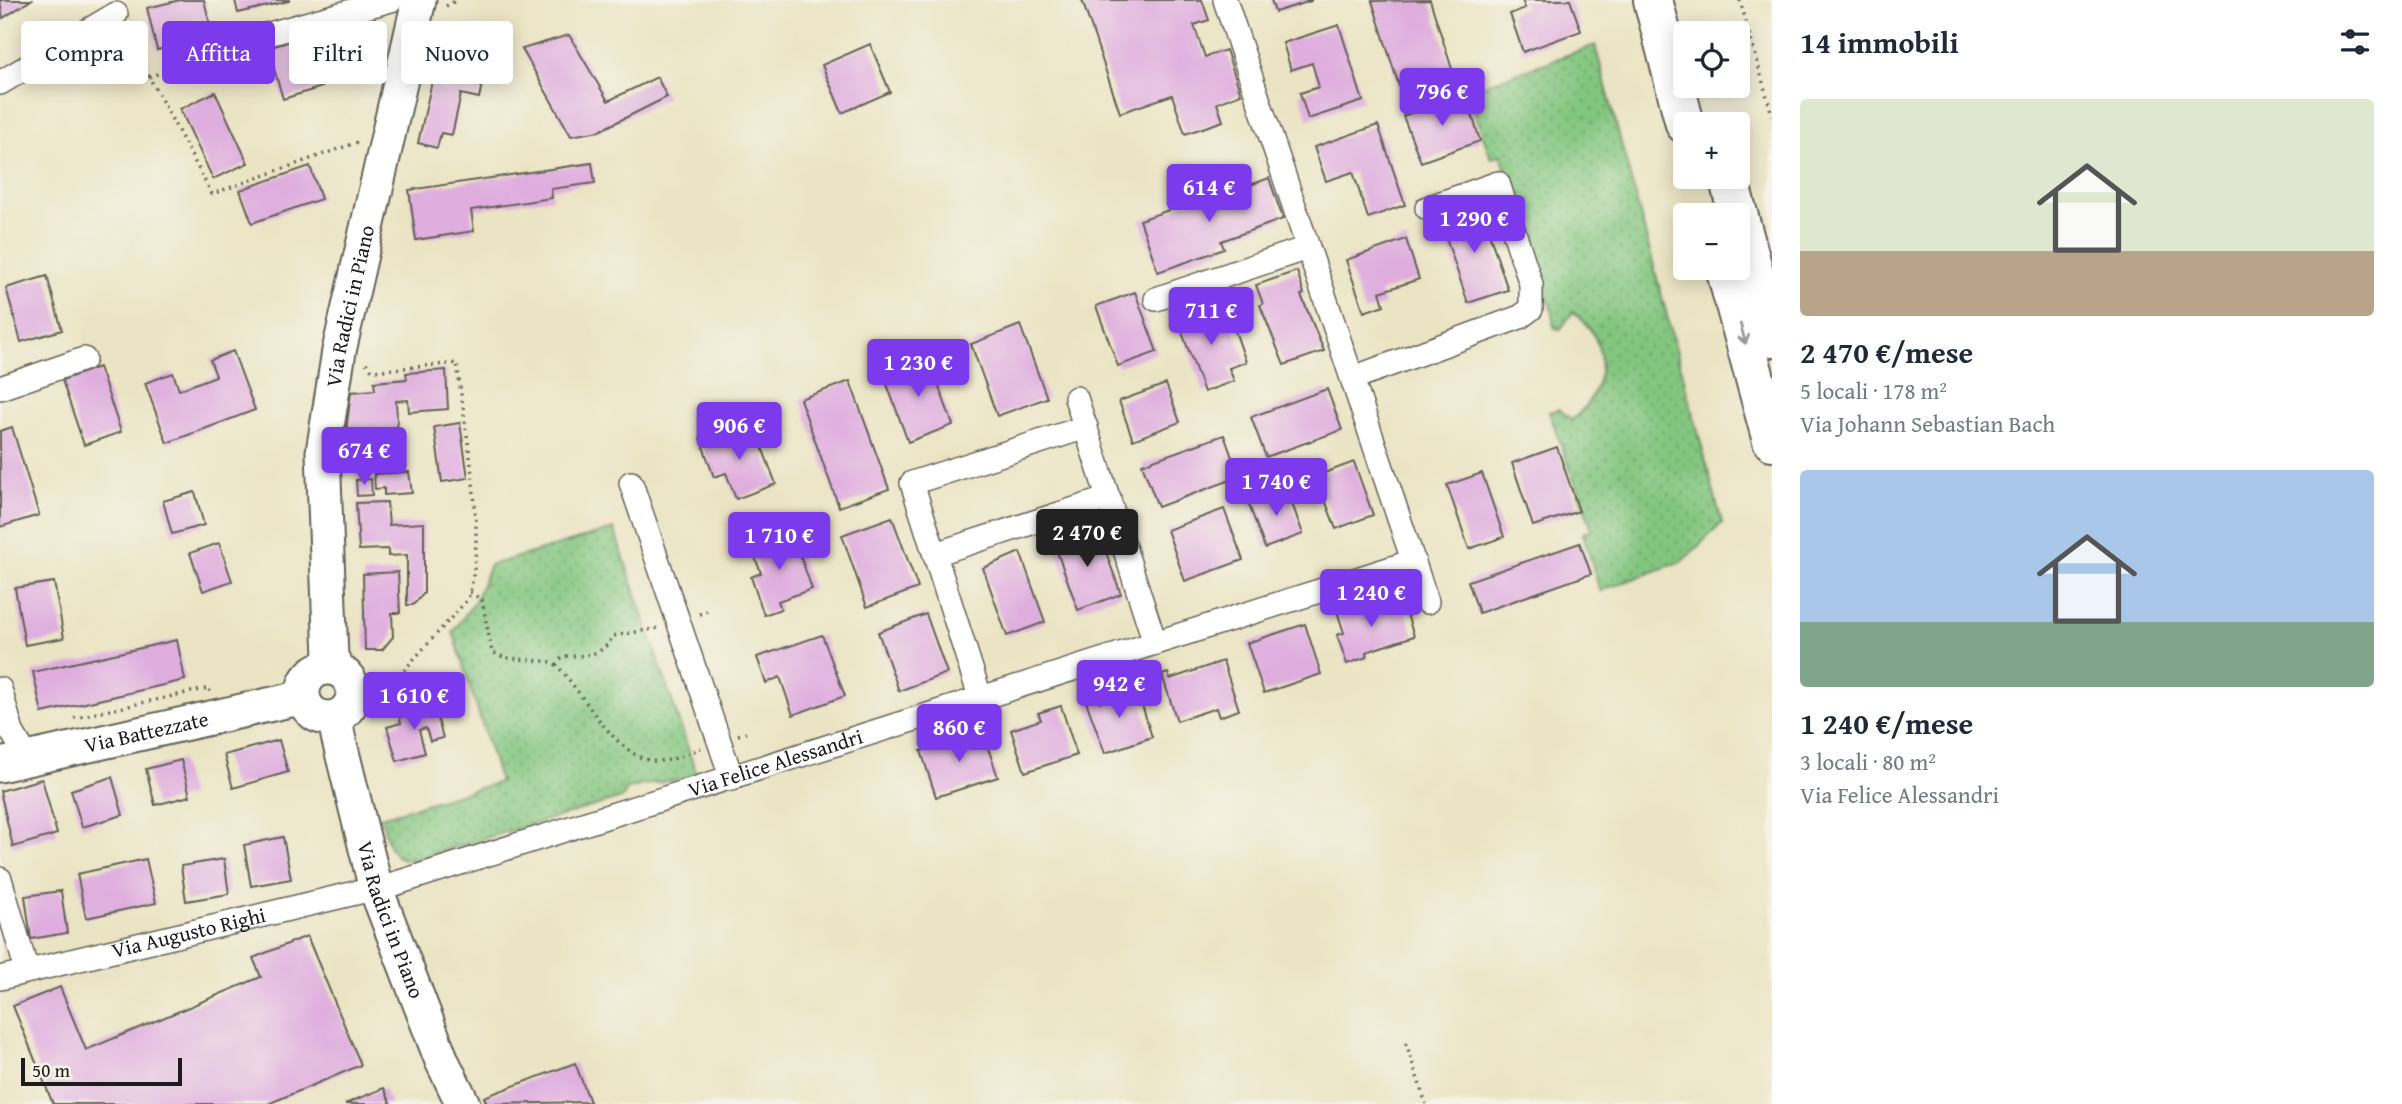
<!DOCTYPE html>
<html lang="it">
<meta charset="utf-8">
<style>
body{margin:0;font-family:"Gentium Book Plus",serif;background:#f6f6f7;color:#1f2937;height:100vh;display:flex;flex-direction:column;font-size:26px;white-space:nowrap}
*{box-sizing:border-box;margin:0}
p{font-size:23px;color:#747a83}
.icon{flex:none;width:38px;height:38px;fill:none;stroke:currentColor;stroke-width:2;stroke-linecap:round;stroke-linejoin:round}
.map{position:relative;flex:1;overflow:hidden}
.sheet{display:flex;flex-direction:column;background:#fff;width:630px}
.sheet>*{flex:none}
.banner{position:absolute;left:21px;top:21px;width:665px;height:63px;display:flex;gap:14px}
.tools{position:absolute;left:1673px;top:21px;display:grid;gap:14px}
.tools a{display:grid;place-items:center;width:77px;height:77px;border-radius:7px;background:#fff;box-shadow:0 4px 18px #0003;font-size:35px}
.scale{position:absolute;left:21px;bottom:18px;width:161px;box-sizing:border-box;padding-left:7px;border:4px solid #1c1c1c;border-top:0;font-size:19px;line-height:24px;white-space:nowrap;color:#1c1c1c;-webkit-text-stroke:5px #f7f3e8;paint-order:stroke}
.price{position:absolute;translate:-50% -60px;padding:0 16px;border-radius:7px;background:#7c3aed;color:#fff;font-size:23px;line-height:46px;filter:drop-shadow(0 2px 4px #0008)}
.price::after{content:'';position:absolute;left:50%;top:42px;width:21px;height:16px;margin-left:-10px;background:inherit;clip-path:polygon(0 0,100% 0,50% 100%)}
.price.selected{background:#222;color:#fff}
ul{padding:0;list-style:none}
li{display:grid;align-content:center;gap:14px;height:371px;padding:0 28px}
li span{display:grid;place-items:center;height:217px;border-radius:7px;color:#555}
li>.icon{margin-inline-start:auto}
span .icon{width:126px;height:126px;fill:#fffc;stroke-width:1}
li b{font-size:30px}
h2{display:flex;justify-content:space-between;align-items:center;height:84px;padding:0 28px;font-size:30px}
.pill{padding:0 24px;border-radius:7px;background:#fff;box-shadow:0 4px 18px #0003;font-size:24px;line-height:63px}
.pill.selected{background:#7c3aed;color:#fff}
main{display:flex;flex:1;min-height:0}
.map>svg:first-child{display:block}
.park{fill:url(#park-dots);stroke:#50714e;stroke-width:2}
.building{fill:#dfaedf}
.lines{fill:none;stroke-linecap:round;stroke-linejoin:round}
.street-casing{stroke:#646257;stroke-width:26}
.secondary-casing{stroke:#646257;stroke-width:37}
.highway-casing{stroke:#646257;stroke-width:42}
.path{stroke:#646257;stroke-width:3.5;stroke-dasharray:2 5;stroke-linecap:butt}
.street{stroke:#fff;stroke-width:23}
.secondary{stroke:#fff;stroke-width:33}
.highway{stroke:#fff;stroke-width:38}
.oneway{stroke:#999}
.labels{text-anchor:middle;stroke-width:5;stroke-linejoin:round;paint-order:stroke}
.street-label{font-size:21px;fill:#1c1c1c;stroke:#f7f3e8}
</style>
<main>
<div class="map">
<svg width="1772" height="1104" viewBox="0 0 1772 1104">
<defs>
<pattern id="park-dots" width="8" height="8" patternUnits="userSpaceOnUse" patternTransform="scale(1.75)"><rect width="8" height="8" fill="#83c680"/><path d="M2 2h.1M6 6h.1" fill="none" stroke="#6aa068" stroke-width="1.8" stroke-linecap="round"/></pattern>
</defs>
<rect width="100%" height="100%" fill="#f7f3e8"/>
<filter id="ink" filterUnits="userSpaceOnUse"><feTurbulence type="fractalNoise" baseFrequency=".0143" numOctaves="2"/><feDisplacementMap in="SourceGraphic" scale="14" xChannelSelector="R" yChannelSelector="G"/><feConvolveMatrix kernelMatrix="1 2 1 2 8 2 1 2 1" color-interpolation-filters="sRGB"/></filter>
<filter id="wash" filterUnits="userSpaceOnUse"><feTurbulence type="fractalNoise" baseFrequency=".00686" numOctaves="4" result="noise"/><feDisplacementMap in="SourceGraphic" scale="28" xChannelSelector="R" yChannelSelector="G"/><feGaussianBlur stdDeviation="1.57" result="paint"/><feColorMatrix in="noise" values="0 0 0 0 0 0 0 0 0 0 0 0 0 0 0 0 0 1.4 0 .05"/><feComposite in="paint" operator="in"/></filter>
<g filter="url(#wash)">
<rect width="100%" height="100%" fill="#ebe4c4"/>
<!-- park -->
<g class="park">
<path d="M 1595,45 L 1722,523 L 1683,561 L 1600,591 L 1583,533 L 1592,529 L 1549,412 L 1559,409 L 1572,420 C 1607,389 1613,342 1573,312 L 1560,330 L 1554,327 L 1551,308 L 1501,155 L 1491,158 L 1467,91 Z"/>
<path d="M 614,529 L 697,775 C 671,783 654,781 627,789 L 622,798 L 411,860 C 388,860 386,835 381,817 L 500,782 L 453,632 L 475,601 L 490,565 Z"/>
</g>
<g id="blocks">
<!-- building -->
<g class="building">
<polygon points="0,0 31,0 3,18"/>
<polygon points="180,0 204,0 213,36 157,50 147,8"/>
<polygon points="235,0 289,0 289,1 238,13"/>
<polygon points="1082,0 1202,0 1209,20 1194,25 1205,57 1226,50 1241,94 1217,103 1223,121 1185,134 1172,95 1120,113"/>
<polygon points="1271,0 1311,0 1311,1 1275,12"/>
<polygon points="1430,0 1452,69 1399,86 1372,1"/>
<polygon points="1522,0 1570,0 1581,31 1523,52 1510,14 1525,8"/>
<polygon points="1339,25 1363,101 1308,119 1300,93 1319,87 1312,63 1291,70 1283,43"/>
<polygon points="569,35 608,101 657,77 667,97 599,131 571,136 522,49"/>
<polygon points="307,36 322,87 283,99 268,48"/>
<polygon points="870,44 890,92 842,113 822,65"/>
<polygon points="438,55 486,66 479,98 461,94 452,135 441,133 437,148 418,143"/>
<polygon points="215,92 248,163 213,179 180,109"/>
<polygon points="1466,94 1480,141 1421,162 1403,116"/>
<polygon points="1378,125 1405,205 1368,218 1353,172 1326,181 1314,147"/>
<polygon points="592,163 595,183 551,189 552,198 471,210 474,231 416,240 409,190"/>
<polygon points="310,166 321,199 252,223 240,190"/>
<polygon points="1269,178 1283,219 1221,241 1224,249 1158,272 1140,220 1206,197 1207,201"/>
<polygon points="1480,206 1508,290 1468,303 1440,220"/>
<polygon points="1406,239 1419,279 1380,292 1384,305 1364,312 1346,260"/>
<polygon points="1297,271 1304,294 1301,295 1324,351 1284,365 1260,305 1263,304 1256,285"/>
<polygon points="47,276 62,330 21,342 6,288"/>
<polygon points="1135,292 1157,352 1118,366 1096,306"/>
<polygon points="1206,305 1213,323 1230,317 1246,362 1229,368 1234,381 1204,392 1176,316"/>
<polygon points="1020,325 1047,398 997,416 971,344"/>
<polygon points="233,351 255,410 167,443 145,383 173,373 179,390 216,376 210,360"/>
<polygon points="928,357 953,425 908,442 883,373"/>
<polygon points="99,367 121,432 84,445 62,380"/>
<polygon points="446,370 448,409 409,412 408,400 396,401 399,459 342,463 351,392 375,390 374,382 407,379 406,373"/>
<polygon points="850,381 889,489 839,507 800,399"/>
<polygon points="1166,384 1180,422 1133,440 1119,401"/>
<polygon points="1327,389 1342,430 1266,457 1251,417"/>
<polygon points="460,423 468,478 442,482 434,427"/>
<polygon points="12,427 39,515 0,527 0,431"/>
<polygon points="755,429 776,484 736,499 726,473 714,477 700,438 721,430 724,440"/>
<polygon points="1224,435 1239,477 1158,507 1142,464"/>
<polygon points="1557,447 1579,511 1533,526 1512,463"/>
<polygon points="1354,462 1373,515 1336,529 1316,476"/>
<polygon points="409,472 412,493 384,495 384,488 375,489 374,474"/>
<polygon points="1482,473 1504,537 1469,549 1447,485"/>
<polygon points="371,479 372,495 357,496 356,480"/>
<polygon points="1286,487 1303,534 1265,548 1248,502"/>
<polygon points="195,492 204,525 172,534 163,501"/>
<polygon points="387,502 389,525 424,523 424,593 413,605 407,605 407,555 388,556 388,549 359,550 356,503"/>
<polygon points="1224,509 1243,560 1185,581 1167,530"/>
<polygon points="892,517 918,588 867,607 842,535"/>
<polygon points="1097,528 1121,594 1078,610 1054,543"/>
<polygon points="792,532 812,589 778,601 781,609 764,615 751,577 761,573 751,547"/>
<polygon points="219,543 232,581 203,591 190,553"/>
<polygon points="1580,543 1591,574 1479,613 1468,581"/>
<polygon points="1020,552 1045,622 1007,636 983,568"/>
<polygon points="398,572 400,613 392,613 393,637 382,650 365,650 363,574"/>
<polygon points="54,582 64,638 25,645 15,588"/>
<polygon points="1367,599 1374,599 1378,610 1388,606 1390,613 1405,608 1414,636 1366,652 1367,657 1347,664 1337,635 1344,633 1337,611"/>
<polygon points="926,614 947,673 899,691 878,632"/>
<polygon points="1305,624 1321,674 1264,693 1247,643"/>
<polygon points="822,635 845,696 793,715 780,677 766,683 757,657"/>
<polygon points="177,640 185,680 42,713 33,672"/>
<polygon points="1223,661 1239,710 1219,717 1216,708 1177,721 1162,675 1168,673 1170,679"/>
<polygon points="1137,689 1152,737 1105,753 1084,696 1097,691 1100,702"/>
<polygon points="432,699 443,738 430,741 426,728 419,730 425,753 397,761 387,727 401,723 399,715 413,711 416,719 423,717 419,703"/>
<polygon points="1061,706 1077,755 1025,772 1011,730 1041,720 1038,713"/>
<polygon points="982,731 998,777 936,797 921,751"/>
<polygon points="279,740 288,772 233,788 224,755"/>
<polygon points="181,760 190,796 155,805 146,769"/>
<polygon points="112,777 123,815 82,827 71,790"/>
<polygon points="42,779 57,834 13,847 0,791"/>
<polygon points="283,837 291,879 251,886 244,845"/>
<polygon points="146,859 156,903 86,918 77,874"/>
<polygon points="224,859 229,894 186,901 181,866"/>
<polygon points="61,891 67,933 31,939 25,896"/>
<polygon points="307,936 361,1065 268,1104 53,1104 13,1006 60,987 86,1050 261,977 253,958"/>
<polygon points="575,1063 590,1102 487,1104 484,1097"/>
<polygon points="384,1088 391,1104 345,1104"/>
</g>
</g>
</g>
<g filter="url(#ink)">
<use href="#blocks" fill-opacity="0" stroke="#646257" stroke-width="2"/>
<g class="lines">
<defs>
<g id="street">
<polyline points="1225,0 1427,602"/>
<polyline points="262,36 391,0"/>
<polyline points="0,83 116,14"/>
<polyline points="1156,299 1307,248"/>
<polyline points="1353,378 1520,317 1531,309 1531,284 1498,183 1427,208"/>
<polyline points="0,388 84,359"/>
<polyline points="1076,398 1155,643"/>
<polyline points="631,483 732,779"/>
<polyline points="935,554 1109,498"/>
<polyline points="0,689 12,732 28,759"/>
<polyline points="981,700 912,483 1086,427"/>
<polyline points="0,879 27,971"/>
<path id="s1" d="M 0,978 L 397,883 L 1414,561"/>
</g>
<g id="secondary">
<circle cx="328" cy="693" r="25"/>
<path id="s2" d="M 339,670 L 331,658 L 323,452 L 339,351 L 419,0"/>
<path id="s3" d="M 339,716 L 336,724 L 338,736 L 376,889 L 442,1061 L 463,1104"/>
<path id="s4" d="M 0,765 L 295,699 L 304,702"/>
</g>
<g id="highway">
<polyline points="1653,0 1685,124"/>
<polyline points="1728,177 1772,338"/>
<polyline points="1725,268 1772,441"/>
</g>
</defs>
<!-- street casing -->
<use href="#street" class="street-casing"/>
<!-- secondary casing -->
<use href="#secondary" class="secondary-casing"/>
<!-- highway casing -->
<use href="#highway" class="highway-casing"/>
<!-- path -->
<g class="path">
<polyline points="1740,0 1772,115"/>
<polyline points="446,6 457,0"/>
<polyline points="125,32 212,194 358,142"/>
<polyline points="149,77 243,43"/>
<path d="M 470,592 L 482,600 L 492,652 L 506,658 L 553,662 C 582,688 616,763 659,761 C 673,761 688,753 701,748"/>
<polyline points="699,614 707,611"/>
<path d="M 556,665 L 563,656 C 584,656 602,657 613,636 L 659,628"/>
<path d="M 363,708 L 380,697 L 468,599 C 488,532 465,434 457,363 L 373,371 L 366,363"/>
<polyline points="74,718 209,688 210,692"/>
<polyline points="738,735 746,733"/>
<polyline points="1406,1043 1426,1104"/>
</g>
<!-- street -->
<use href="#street" class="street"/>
<!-- secondary -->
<use href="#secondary" class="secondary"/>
<!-- highway -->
<use href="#highway" class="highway"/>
</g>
<!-- one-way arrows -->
<defs><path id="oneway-shaft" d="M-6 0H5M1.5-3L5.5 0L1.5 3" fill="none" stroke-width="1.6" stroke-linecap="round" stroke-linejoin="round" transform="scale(1.75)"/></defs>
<use class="oneway" href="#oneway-shaft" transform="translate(1743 334) rotate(75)"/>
</g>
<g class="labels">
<!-- street labels -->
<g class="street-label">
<text dy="7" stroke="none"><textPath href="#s2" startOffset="369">Via Radici in Piano</textPath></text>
<text dy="7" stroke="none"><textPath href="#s4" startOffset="150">Via Battezzate</textPath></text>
<text dy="7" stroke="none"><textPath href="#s1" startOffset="805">Via Felice Alessandri</textPath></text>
<text dy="7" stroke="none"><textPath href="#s3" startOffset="212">Via Radici in Piano</textPath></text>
<text dy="7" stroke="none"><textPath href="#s1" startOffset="194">Via Augusto Righi</textPath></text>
</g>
</g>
</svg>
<div class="tools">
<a><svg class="icon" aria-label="locate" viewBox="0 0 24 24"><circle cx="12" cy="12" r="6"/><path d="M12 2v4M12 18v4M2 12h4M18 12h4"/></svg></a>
<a>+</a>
<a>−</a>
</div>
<div class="scale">50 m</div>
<b class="price" style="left:1442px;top:128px">796 €</b>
<b class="price" style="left:1209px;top:224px">614 €</b>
<b class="price" style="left:1474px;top:255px">1 290 €</b>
<b class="price" style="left:1211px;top:347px">711 €</b>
<b class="price" style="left:918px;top:399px">1 230 €</b>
<b class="price" style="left:739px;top:462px">906 €</b>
<b class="price" style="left:364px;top:487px">674 €</b>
<b class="price" style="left:1276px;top:518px">1 740 €</b>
<b class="price selected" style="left:1087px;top:569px">2 470 €</b>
<b class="price" style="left:779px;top:572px">1 710 €</b>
<b class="price" style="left:1371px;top:629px">1 240 €</b>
<b class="price" style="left:1119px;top:720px">942 €</b>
<b class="price" style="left:414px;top:732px">1 610 €</b>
<b class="price" style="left:959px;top:764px">860 €</b>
<div class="banner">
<a class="pill">Compra</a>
<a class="pill selected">Affitta</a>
<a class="pill">Filtri</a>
<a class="pill">Nuovo</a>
</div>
</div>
<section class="sheet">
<h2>14 immobili<svg class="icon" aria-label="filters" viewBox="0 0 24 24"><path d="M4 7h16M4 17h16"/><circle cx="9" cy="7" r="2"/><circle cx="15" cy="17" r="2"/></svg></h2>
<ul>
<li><span style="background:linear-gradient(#dfe7d0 70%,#b9a48a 0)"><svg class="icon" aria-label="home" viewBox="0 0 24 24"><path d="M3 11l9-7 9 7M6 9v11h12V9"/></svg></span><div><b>2 470 €/mese</b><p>5 locali · 178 m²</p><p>Via Johann Sebastian Bach</p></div></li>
<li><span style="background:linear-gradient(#a9c7e8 70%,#7fa58c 0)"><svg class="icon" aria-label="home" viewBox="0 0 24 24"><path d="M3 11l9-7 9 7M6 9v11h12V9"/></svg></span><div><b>1 240 €/mese</b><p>3 locali · 80 m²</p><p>Via Felice Alessandri</p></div></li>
</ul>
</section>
</main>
